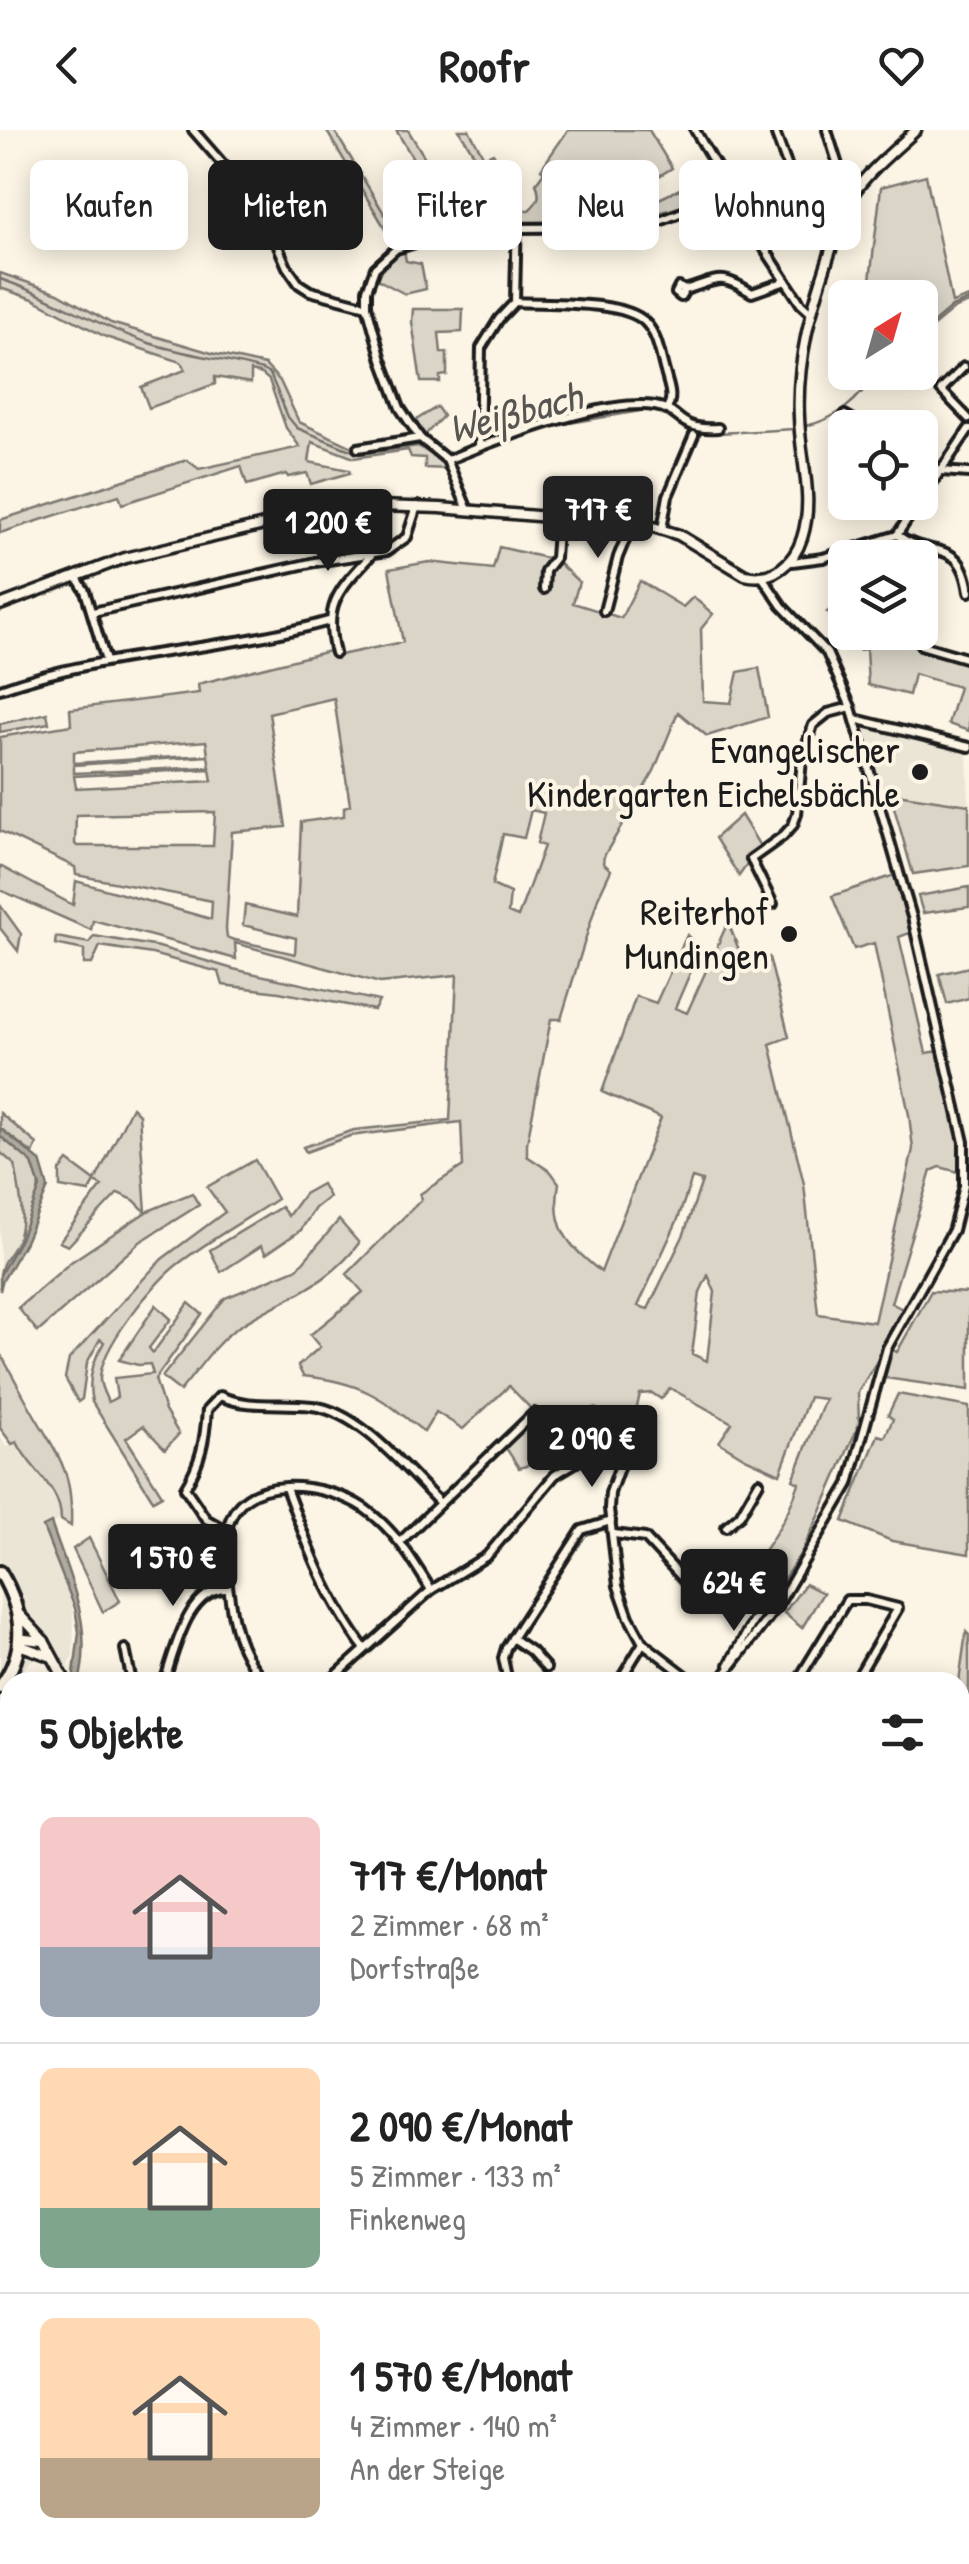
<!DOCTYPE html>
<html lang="de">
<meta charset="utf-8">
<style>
body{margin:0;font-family:"Patrick Hand",sans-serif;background:#f2f2f2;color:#222;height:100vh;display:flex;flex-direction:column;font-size:38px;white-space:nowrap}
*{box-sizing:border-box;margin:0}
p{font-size:32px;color:#767676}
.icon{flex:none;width:55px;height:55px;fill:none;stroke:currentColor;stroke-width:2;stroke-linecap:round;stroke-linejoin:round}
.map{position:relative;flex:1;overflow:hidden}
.panel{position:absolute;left:0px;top:1542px;width:970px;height:892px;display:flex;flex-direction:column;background:#fff;border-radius:30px 30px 0 0;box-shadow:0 5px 25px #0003}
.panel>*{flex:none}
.hud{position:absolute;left:30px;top:30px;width:910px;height:90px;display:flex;gap:20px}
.needle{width:65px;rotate:37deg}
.controls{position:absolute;left:828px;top:150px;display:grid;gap:20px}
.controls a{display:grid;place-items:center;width:110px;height:110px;border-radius:15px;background:#fff;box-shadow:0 5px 25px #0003;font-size:50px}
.price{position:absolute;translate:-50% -85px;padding:0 22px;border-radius:10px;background:#1c1c1c;color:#fff;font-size:32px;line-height:65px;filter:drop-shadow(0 2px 5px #0008)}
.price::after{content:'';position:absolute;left:50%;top:60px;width:30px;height:22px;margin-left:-15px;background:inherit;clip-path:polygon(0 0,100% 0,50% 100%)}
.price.current{background:#222;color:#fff}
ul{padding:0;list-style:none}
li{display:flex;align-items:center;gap:30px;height:250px;padding:0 40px}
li+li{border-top:2px solid #e0e0e0}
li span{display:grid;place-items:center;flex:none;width:280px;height:200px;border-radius:15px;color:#555}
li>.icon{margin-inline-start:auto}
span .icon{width:120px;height:120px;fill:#fffc;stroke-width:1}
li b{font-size:42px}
h2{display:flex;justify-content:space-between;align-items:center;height:120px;padding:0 40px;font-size:42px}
.tag{padding:0 35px;border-radius:15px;background:#fff;box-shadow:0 5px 25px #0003;font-size:35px;line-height:90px}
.tag.current{background:#1c1c1c;color:#fff}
header{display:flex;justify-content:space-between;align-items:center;height:130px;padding:0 40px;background:#fff;font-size:45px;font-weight:700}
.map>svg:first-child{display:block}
.built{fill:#ebe5d6}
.green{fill:#dbd5c8;stroke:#7c7872;stroke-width:2.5;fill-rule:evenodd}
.water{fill:#b0aba1;stroke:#75726c;stroke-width:2.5}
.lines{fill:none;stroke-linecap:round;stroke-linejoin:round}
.stream{stroke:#75726c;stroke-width:2.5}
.pedestrian-casing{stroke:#1c1c1c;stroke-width:12}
.minor-casing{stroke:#1c1c1c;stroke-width:14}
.tertiary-casing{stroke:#1c1c1c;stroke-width:15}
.primary-casing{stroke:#1c1c1c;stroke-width:18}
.pedestrian{stroke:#fcf5e5;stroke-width:5}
.minor{stroke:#fcf5e5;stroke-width:6}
.tertiary{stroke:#fcf5e5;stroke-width:8}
.primary{stroke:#fcf5e5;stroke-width:10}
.rail{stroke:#1c1c1c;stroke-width:2.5}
.poi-dot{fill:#1c1c1c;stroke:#fcf5e5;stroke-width:4}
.labels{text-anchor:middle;stroke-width:8;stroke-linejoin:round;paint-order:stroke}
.poi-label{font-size:38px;fill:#1c1c1c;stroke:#fcf5e5;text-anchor:end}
.water-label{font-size:40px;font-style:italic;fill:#575551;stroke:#fcf5e5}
</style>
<header><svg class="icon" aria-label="back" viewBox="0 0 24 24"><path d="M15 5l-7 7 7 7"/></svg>Roofr<svg class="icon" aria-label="heart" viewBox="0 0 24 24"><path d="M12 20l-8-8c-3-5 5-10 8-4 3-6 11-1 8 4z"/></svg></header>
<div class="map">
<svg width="969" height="2434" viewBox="0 0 969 2434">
<rect width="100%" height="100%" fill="#fcf5e5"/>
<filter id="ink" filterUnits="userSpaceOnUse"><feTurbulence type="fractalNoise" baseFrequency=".01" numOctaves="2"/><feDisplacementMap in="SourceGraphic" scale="20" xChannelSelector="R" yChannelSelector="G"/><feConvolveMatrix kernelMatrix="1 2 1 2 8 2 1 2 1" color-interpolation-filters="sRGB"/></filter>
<g filter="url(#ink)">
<!-- built -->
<g class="built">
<polygon points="858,593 967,619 969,675 876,661"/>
<polygon points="0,1022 15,1035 23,1087 17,1112 0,1137"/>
<polygon points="0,1305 6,1317 17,1311 58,1368 61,1390 50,1394 46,1406 72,1473 74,1498 73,1525 66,1541 56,1517 28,1533 16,1552 10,1552 10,1561 0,1572"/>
<polygon points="0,1693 10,1726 10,1908 0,1882"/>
<polygon points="180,2425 250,2425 251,2434 181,2434"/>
</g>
<!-- green -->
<g class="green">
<polygon points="326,0 334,0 403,115 406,131 421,134 426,159 405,164 371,146 397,118"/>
<polygon points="396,0 408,0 469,100 457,103"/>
<path d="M 459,0 L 469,0 L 484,27 L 493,23 L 518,63 L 513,70 L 523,80 L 529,80 C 539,71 541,66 536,53 L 544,42 L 541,39 L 568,0 L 649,0 L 672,38 L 651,51 L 659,69 L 682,58 L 690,74 L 631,91 L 629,51 L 600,53 L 601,92 L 516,92 L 515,86 L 508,87 L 488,47 Z"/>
<polygon points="926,45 952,173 969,167 969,173 955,178 920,207 920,168 868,167 881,57"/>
<polygon points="0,143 58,163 111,193 215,224 265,235 280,251 299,292 361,321 421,312 443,330 448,339 425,338 425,328 411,327 408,320 354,328 312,312 309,332 349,340 350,343 311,354 307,343 288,347 286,344 247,355 241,336 122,374 119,365 0,403 0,390 187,330 199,339 300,317 286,298 269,250 262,244 251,241 251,253 215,247 215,254 149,278 141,257 185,240 181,232 106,207 33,169 0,158"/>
<polygon points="413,179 463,179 462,202 439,203 441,223 447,223 447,245 440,246 440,252 421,252 412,192"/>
<polygon points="437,277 443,286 423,307 413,292"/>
<path d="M 499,417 L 555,430 L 579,452 L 573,473 L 621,488 L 640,451 L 683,477 L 693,467 L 713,484 L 701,499 L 703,571 L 731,573 L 738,542 L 759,538 L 768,587 L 707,606 L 678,582 L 654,641 L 604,726 L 603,733 L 611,740 L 598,768 L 561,889 L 551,889 L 527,1013 L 527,1026 L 551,1042 L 559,1053 C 551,1098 567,1114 601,1142 L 661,988 L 602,962 L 636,866 L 656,873 L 687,805 L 700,820 L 675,878 L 687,883 L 728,792 L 744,833 L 769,827 L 789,907 L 770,914 L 804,1054 L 818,1184 L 874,1192 L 913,1019 L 909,985 L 874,813 L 854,819 L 832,766 L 898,744 L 888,698 L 965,1012 L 960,1076 L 940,1123 L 962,1043 L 940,1037 L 931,1041 L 891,1173 L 908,1182 L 889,1218 L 897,1222 L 931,1161 L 969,1163 L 969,1260 L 878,1247 L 883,1223 L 880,1226 L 858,1262 L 859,1294 L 819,1386 L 801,1423 L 768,1473 L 741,1450 C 765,1422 788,1389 799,1353 L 793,1350 L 825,1269 L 809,1267 L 780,1344 L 745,1328 L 719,1312 L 732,1293 L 670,1258 L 661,1269 L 652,1263 L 640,1264 L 630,1307 L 623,1311 L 628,1321 L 620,1329 L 597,1322 L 605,1292 L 603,1282 L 594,1278 L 526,1336 L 519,1338 L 506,1318 L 537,1285 L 509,1256 L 463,1299 L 436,1282 L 424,1302 C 380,1266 361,1252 303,1246 L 298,1236 L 320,1217 L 310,1205 L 363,1162 L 347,1144 L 422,1069 L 420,1064 L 463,1036 L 461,992 L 350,1006 L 306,1022 L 303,1017 L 354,1000 L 450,990 L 457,845 L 380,853 L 235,813 L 236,829 L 93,790 L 91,800 L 0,760 L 0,736 L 73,775 L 76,751 L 211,789 L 212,771 L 76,745 L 75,737 L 0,701 L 0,607 L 71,595 L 70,579 L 199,563 L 198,554 L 333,520 L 335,526 L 403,512 L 389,439 L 429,432 L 493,439 ZM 334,568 L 350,675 L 344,677 L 344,686 L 301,692 L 297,787 L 245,775 L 243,795 L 296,808 L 295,824 L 231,809 L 227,807 L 226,799 L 232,702 L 286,697 L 269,583 ZM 206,611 L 208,625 L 74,633 L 74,622 ZM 208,626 L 210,637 L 74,643 L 74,635 ZM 210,639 L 212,651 L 76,658 L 74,646 ZM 531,680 L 544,683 L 537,713 L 544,716 L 518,787 L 508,783 L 510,763 L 492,755 L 503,704 L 524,708 ZM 215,682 L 213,716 L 77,716 L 75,714 L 76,685 ZM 912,802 L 940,921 L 926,923 L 899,807 ZM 692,1048 L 702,1051 L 684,1104 L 648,1179 L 638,1176 L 678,1089 ZM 708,1145 L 715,1162 L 707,1231 L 692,1224 L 700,1162 Z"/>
<polygon points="845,454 845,497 827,482 839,473 832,460"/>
<polygon points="849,503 890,503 891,508 919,512 919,521 943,527 945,523 969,531 969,601 948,594 959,557 914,544 909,565 868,555 866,519 859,520"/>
<polygon points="47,583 49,593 0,602 0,594"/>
<polygon points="890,663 969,675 969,736 913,744"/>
<polygon points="741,685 763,721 751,729 739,746 715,708"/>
<polygon points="969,757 969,777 923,783 918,766"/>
<polygon points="0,775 21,804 18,821 0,798"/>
<polygon points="94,806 159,817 233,839 379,871 374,880 279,862 223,855 219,842 152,824 100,816 92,834 84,834 84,820 55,814 56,807 89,813"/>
<polygon points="969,837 969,868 947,874 939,844"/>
<polygon points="132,977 139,984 146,1082 192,1063 199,1075 140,1112 38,1202 18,1178 71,1132 146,1082 134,1070 118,1063 68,1116 59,1112 102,1056 95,1052 89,1062 60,1057 60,1041 68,1031 95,1051"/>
<polygon points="0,983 37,1014 33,1024 0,998"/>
<path d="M 0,1006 C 10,1014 23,1022 32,1032 C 55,1059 14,1120 0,1145 C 1,1130 13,1122 18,1109 C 26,1085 19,1060 15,1035 L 0,1022 Z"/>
<path d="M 255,1030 L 277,1069 C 244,1091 209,1110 178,1134 C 154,1152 99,1219 100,1250 C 101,1258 105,1265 108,1272 L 117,1267 L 114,1248 L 153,1244 L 150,1234 L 138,1235 L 119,1230 L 156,1175 L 171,1189 L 149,1218 L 153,1223 L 189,1173 L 202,1184 L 155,1249 L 165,1281 L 179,1304 L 165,1319 L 143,1296 L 126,1308 L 162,1365 L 153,1370 L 92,1272 C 87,1250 93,1230 104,1212 L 100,1209 L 87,1233 L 82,1269 L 78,1272 L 65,1248 L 69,1229 L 162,1129 L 225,1082 L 207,1057 Z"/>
<polygon points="322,1054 329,1067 315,1078 301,1100 266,1124 261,1116 221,1142 210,1120 281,1077 288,1086 304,1064"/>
<path d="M 339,1090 L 359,1113 C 328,1157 281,1169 238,1197 C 215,1213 198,1240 180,1261 L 162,1247 L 225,1168 L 298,1138 Z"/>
<path d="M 0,1223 C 12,1244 23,1265 35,1286 C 61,1330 73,1343 71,1396 L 61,1390 C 61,1356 30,1341 17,1312 L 12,1314 L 0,1298 Z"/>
<polygon points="898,1264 969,1277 969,1424 892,1411 843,1391 878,1305 885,1307 893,1289 888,1285"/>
<polygon points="89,1408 120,1471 103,1482 73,1419"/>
<polygon points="805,1454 823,1463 802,1498 784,1483"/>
<polygon points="966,1502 969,1505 969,1670 960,1670 959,1552"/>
<polygon points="960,1675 969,1675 969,1721 960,1720"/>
<polygon points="0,1882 10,1908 10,1976 6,1974 0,1953"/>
<polygon points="0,2013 10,2042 10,2425 126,2425 127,2434 0,2434"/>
<polygon points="960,2121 969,2122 969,2284 960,2267"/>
<polygon points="369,2425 419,2425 415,2434 380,2434"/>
</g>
<!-- water -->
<g class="water">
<polygon points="0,998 40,1031 48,1058 25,1112 2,1152 0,1161 0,1145 20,1109 40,1057 32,1033 0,1006"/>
<path d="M 51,1393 C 69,1446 94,1495 79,1552 L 73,1552 L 79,1502 L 75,1478 L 43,1397 Z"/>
<polygon points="0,1953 10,1976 10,2042 0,2012"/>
<polygon points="4,2320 10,2347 5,2349 10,2374 1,2377 0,2322"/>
</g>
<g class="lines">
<!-- stream -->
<g class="stream">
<path d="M 0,149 C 52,166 97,196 149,213 C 186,225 225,229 262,240 L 270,244 L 288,287 L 297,298 L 360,324 L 418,316 L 449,336 L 456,330 L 552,296 L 646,280 L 663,283 L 699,304 L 737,302"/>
<polyline points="920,204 952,177 969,170"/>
<polyline points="836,286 845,301"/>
<path d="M 805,296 C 838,289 859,270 876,242"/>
<polyline points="740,302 794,299"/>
</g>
<defs>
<g id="pedestrian">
<polyline points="474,2425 480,2434"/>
<polyline points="573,2425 574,2434"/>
<polyline points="622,2425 626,2434"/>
<polyline points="523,2434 531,2425"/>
<polyline points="634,2434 635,2429"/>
</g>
<g id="minor">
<polyline points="193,0 261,78 287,137 299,154 310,161 367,176"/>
<polyline points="695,0 757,107 801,174 812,184"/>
<polyline points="776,5 803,78"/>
<polyline points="519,98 624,97 660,91 729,63"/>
<polyline points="757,107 840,54 842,48 827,0"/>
<path d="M 685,160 L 681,167 L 676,163 L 679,157 L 685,160 C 720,149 720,143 752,163 L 786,151"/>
<path d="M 515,172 C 546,174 624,170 645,192 C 658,205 660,225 665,242 C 668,255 675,268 666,279"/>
<polyline points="964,237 941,260 969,289"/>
<polyline points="845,285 868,298"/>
<polyline points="358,318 420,308"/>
<polyline points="920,327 941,341 969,343"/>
<path d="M 447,330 C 496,310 604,268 655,276 C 682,280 676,301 718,298"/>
<polyline points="920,371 969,299"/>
<polyline points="468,380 447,330 420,308 400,278 382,230 367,176 367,160 375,138 396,119 517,81 515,172 499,189 481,218 479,317"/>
<polyline points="662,399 668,366 694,305"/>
<path d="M 897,405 C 930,430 961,405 969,462"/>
<polyline points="792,432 823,428 897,405 919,372"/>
<polyline points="76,446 85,461 106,531"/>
<polyline points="544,459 545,441 555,428 558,387"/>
<polyline points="604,481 618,427 632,393"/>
<polyline points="93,482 315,432 387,421 407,407 417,376"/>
<polyline points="921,515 969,529"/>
<path d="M 335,523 C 322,472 341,458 373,423"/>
<path d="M 0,559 C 106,521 221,522 329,491"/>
<polyline points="855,589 969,617"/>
<polyline points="773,774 751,729 783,706 793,695 797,684 802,629 813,595 828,583 851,577"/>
<path d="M 286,1358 C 306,1412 329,1472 365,1519"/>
<polyline points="726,1397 740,1385 759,1352"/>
<path d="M 227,1401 L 206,1389 L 185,1358 C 201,1332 205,1310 207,1280 L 220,1266 C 249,1279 282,1272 312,1276 C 361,1282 406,1340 440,1373"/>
<polyline points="614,1404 645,1408 687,1453"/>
<polyline points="401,1411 534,1283"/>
<polyline points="512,1508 531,1521 546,1538"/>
<polyline points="125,1519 132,1552"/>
<polyline points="729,1535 767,1466"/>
<path d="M 164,1552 C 175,1522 187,1457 228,1459"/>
<path d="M 266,1552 C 244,1531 234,1501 230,1470 C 227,1450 223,1421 227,1401 C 238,1339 327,1353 364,1378 C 395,1400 412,1429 431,1460"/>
<polyline points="329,1552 431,1460 487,1426 555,1345 588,1325 605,1326 620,1335 610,1363 609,1379 618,1456 629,1487 643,1513 694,1552"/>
<polyline points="508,1552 503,1528 506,1518 582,1400 611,1391"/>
<polyline points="619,1552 643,1513"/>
<polyline points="719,1552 778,1475 849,1354 887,1218 953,1100 964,1056 964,1012 912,787 851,577 827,523 782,476 761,445"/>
<polyline points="797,1552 847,1470 866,1470 898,1478 856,1550"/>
<polyline points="845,1552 890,1547 943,1552"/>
<polyline points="0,1707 10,1742"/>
<polyline points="960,1726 969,1728"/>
<polyline points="0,1744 9,1740"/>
<polyline points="960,1779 969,1781"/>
<polyline points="960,1871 969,1875"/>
<polyline points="960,1951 969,1954"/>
<polyline points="960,2395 969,2390"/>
<polyline points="343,2431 352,2434"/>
<polyline points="888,2434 905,2425"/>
</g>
<g id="tertiary">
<path d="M 0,475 L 125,428 L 348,375 L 440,378 L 647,395 L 679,405 L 745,445 C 773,452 794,433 802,408 C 815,368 800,328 799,287 C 796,230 812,177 830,123 C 836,104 841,83 852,66 C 868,41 894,21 916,0"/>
<polyline points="19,1484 44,1511 66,1552"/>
<polyline points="19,1515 52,1527"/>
<polyline points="19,1515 25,1509 44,1511"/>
<polyline points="723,2425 728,2434"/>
</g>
<g id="primary">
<path d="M 0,1442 C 23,1480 29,1519 0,1557"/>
<polyline points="0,1861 10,1888"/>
<polyline points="187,2425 188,2434"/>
</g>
</defs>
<!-- pedestrian casing -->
<use href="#pedestrian" class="pedestrian-casing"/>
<!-- minor casing -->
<use href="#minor" class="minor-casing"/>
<!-- tertiary casing -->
<use href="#tertiary" class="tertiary-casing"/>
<!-- primary casing -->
<use href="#primary" class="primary-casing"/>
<!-- pedestrian -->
<use href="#pedestrian" class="pedestrian"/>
<!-- minor -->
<use href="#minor" class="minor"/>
<!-- tertiary -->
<use href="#tertiary" class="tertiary"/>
<!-- primary -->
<use href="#primary" class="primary"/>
<!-- rail -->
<g class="rail">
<polyline points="0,1640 10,1664"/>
<polyline points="316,2425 320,2434"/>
</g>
</g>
</g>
<!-- markers -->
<g class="poi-dot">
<circle cx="920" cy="642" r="10"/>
<circle cx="789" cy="804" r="10"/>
</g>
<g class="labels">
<!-- poi labels -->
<g class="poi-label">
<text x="900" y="633">Evangelischer<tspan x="900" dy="44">Kindergarten Eichelsbächle</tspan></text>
<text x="769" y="795">Reiterhof<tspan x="769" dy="44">Mundingen</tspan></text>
</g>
<!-- water labels -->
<g class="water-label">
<text transform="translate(515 282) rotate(-15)" y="14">Weißbach</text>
</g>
</g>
</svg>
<div class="controls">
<a><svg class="needle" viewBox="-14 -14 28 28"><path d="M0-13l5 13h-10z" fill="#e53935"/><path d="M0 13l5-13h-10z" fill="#767676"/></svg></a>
<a><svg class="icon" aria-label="locate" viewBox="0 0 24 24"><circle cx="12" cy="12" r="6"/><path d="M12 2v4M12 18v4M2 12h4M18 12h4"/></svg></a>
<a><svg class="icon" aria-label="layers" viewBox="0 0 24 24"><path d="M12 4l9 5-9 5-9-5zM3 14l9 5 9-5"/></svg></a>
</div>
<b class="price current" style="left:598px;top:431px">717 €</b>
<b class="price" style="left:328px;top:444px">1 200 €</b>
<b class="price" style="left:592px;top:1360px">2 090 €</b>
<b class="price" style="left:173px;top:1479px">1 570 €</b>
<b class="price" style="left:734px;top:1504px">624 €</b>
<div class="hud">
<a class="tag">Kaufen</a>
<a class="tag current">Mieten</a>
<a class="tag">Filter</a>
<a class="tag">Neu</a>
<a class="tag">Wohnung</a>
</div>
<section class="panel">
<h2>5 Objekte<svg class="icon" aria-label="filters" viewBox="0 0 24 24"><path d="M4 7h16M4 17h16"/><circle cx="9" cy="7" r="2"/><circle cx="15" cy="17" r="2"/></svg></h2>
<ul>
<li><span style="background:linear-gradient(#f6c9c9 65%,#9aa5b1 0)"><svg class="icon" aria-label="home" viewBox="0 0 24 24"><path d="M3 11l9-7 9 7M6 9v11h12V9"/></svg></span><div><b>717 €/Monat</b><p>2 Zimmer · 68 m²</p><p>Dorfstraße</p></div></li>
<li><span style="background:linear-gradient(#ffd9b3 70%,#7fa58c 0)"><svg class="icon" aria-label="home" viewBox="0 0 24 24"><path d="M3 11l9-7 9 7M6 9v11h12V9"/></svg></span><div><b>2 090 €/Monat</b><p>5 Zimmer · 133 m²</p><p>Finkenweg</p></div></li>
<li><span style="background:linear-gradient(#ffd9b3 70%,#b9a48a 0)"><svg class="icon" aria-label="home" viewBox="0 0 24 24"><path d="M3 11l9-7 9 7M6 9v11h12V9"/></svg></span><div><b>1 570 €/Monat</b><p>4 Zimmer · 140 m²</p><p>An der Steige</p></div></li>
</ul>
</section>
</div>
